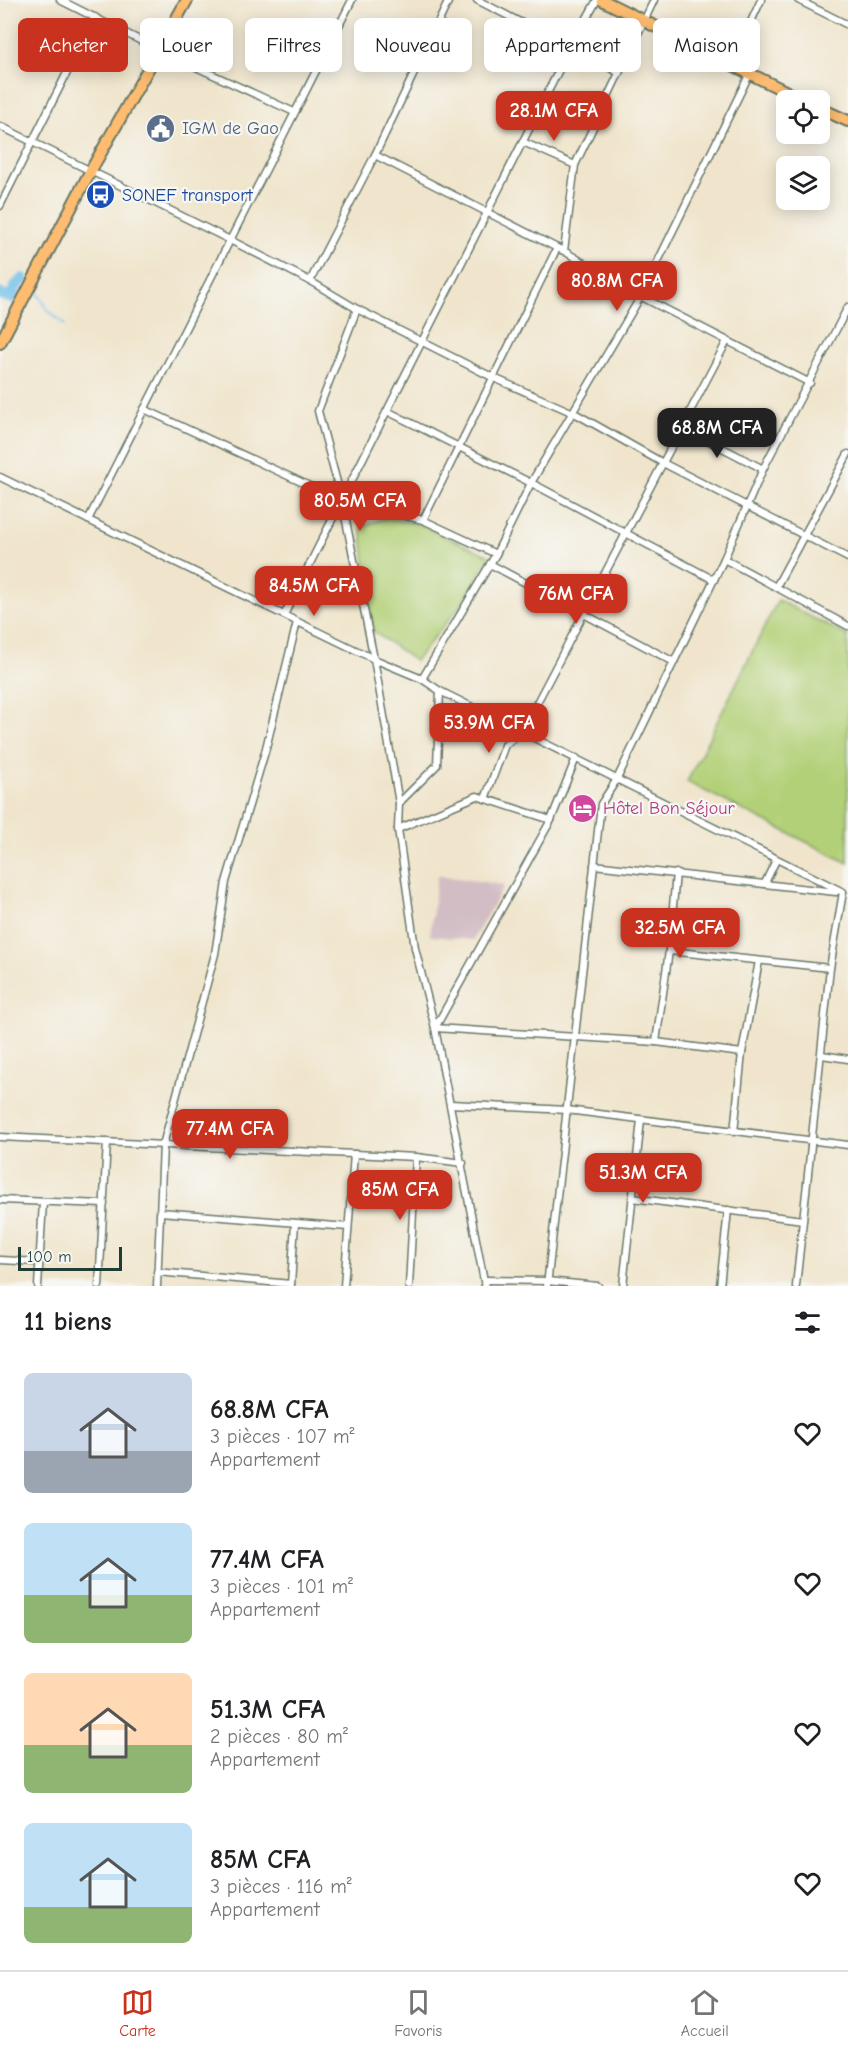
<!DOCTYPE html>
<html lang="fr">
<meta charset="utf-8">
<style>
body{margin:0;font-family:"Comic Neue",sans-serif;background:#f2f2f2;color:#202124;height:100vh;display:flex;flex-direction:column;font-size:22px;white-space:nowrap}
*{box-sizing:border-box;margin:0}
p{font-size:20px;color:#757577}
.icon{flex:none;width:33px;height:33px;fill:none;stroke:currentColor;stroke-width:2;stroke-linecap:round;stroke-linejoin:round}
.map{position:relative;height:1286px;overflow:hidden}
.details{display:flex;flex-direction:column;background:#fff;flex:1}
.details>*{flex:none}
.guide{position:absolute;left:18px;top:18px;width:813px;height:54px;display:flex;gap:12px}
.buttons{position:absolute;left:776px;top:90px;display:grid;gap:12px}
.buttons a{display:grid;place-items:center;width:54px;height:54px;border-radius:9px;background:#fff;box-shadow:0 3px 15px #0003;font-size:30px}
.scale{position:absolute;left:18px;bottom:15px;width:104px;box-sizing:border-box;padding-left:6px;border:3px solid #1f3d34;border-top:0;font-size:16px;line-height:21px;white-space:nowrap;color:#1f3d34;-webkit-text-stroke:4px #f6f6f2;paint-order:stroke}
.price{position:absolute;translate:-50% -51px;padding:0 14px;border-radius:12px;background:#c8321e;color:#fff;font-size:20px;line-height:39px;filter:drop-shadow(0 2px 3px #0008)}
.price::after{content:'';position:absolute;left:50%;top:36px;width:18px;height:14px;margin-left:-9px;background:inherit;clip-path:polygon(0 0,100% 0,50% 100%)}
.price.on{background:#222;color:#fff}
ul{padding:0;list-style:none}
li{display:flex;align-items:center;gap:18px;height:150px;padding:0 24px}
li span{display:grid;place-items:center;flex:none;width:168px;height:120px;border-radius:9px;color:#555}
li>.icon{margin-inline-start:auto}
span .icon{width:72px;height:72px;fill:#fffc;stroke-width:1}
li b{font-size:26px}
h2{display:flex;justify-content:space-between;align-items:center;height:72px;padding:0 24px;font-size:26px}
.chip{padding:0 21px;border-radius:9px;background:#fff;box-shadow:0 3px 15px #0003;font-size:21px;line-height:54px}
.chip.on{background:#c8321e;color:#fff}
.dock{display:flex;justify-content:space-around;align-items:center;height:84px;border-top:2px solid #e0e0e0;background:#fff;font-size:16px;color:#757577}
.dock a{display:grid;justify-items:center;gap:3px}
.dock .on{color:#c8321e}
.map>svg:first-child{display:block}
.industrial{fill:#d2bdc5}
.green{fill:#b2d077;stroke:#688656;stroke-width:1.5}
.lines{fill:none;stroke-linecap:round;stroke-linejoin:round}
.stream{stroke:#6dbee9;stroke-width:2}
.river{stroke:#6dbee9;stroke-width:12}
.street-casing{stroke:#687869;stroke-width:9}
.primary-casing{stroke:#687869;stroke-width:14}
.street{stroke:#fff;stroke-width:6}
.primary{stroke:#fdbc6f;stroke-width:10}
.labels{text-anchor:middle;stroke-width:4.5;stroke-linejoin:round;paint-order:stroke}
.service-label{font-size:18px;fill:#4e5e75;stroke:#f6f6f2;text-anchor:start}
.transit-label{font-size:18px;fill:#164399;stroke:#f6f6f2;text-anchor:start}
.hotel-label{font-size:18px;fill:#b23c85;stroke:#f6f6f2;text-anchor:start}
</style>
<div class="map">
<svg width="848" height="1286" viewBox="0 0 848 1286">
<rect width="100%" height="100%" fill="#f6f6f2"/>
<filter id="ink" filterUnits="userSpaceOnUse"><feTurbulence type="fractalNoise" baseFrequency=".0167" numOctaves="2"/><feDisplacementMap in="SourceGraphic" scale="12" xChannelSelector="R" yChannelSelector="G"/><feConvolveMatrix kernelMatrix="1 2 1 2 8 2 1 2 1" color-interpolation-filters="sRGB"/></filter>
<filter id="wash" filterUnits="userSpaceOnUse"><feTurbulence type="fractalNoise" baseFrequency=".008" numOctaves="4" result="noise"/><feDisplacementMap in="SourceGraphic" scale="24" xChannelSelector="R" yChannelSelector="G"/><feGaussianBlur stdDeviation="1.35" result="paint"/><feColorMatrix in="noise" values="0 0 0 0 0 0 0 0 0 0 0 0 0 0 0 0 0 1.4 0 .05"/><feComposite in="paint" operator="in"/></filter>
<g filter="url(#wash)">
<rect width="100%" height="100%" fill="#f0e5cc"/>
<!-- industrial -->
<polygon class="industrial" points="437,875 504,885 473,940 430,936"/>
<!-- green -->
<g class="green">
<polygon points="387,517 420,525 490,556 464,601 415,661 373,631 361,527"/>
<polygon points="778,600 848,636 848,863 687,782"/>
</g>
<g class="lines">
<!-- stream -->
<polyline class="stream" points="34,287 48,310 65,325"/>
<!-- river -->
<polyline class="river" points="0,294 12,298 15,287 23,279"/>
</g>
</g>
<g filter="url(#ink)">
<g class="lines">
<defs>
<g id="street">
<polyline points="60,0 159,50 294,112"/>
<polyline points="477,0 618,72"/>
<polyline points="654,0 575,165 564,251 636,294 810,383"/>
<polyline points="798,0 848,25"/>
<polyline points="731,65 761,0"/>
<polyline points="0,126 230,240 310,281 357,309 494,378 578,415 663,463 848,558"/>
<polyline points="523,142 575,165"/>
<polyline points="375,155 557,248"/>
<polyline points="0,206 95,17"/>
<polyline points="310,281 375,155 449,0"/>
<polyline points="357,309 318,411 342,501 374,659 399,803 398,829 415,948 435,1028 485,1286"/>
<polyline points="144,409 342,501 423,520 496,554"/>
<polyline points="387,411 541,488 714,580"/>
<polyline points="682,427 763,469"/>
<polyline points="0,477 374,659 422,679 440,691 843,892"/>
<polyline points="88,520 352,0"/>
<polyline points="423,520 557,248 564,251"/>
<polyline points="724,559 848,626"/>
<polyline points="490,564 674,662"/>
<polyline points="776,587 848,454"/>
<polyline points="284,615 570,48 597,0"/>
<polyline points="422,679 496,554 531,483 641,296 749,75"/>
<polyline points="576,758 551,820 435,1028 656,1042 742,1053"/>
<polyline points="485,799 505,745 522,731 727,341"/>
<polyline points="399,803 437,765 440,691"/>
<polyline points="398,829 477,796 551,820"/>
<polyline points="594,865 836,892"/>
<polyline points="765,883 776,860"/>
<polyline points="669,951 830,968"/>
<polyline points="656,1042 669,951 676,873"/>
<polyline points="822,1055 848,1059"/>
<polyline points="451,1104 567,1110 848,1145"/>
<polyline points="734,1132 742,1053 759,961"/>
<polyline points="0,1137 416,1157 463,1163"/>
<polyline points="632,1198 803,1220"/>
<polyline points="0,1200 104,1204"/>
<polyline points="160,1212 348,1227"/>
<polyline points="0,1260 39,1262"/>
<polyline points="157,1272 291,1284"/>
<polyline points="484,1280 547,1281 598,1286"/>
<polyline points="291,1285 295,1223"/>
<polyline points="38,1286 43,1202"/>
<polyline points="99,1286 107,1142"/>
<polyline points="157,1286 163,1145 215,954 226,882 265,752 297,622"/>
<polyline points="344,1286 354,1154"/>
<polyline points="409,1286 416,1157"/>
<polyline points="547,1286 601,804 617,779 724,559 763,469 848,307"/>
<polyline points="623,1286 641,1120"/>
<polyline points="720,1286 728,1210"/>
<polyline points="796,1286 830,968 843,892"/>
</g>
<g id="primary">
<polyline points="602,0 803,100"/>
<polyline points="819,108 848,121"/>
<polyline points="0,343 90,172 187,0"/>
</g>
</defs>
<!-- street casing -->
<use href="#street" class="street-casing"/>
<!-- primary casing -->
<use href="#primary" class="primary-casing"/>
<!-- street -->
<use href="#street" class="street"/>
<!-- primary -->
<use href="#primary" class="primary"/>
</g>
</g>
<!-- icons -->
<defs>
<symbol id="civic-disc" viewBox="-11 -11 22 22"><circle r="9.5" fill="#5c6f8a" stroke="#f6f6f2"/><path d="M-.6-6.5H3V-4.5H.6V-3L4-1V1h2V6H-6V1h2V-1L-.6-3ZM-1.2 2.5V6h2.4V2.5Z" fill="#fff"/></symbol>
<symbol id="bus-disc" viewBox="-11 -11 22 22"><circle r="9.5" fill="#1a4fb4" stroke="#f6f6f2"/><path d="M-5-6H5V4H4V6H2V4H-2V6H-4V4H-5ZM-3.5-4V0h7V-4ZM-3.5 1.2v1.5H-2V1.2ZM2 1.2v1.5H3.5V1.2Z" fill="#fff"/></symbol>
<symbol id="hotel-disc" viewBox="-11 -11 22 22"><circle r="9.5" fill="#d1479c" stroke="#f6f6f2"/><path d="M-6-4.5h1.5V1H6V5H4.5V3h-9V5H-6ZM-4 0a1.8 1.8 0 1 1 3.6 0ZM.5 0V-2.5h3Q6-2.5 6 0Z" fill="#fff"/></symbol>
</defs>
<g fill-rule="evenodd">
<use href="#civic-disc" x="144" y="112" width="33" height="33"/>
<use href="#bus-disc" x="84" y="178" width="33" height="33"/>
<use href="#hotel-disc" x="566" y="792" width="33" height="33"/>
</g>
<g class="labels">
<!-- service labels -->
<g class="service-label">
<text x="182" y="134">IGM de Gao</text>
</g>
<!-- transit labels -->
<g class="transit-label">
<text x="122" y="201">SONEF transport</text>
</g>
<!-- hotel labels -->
<g class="hotel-label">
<text x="603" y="814">Hôtel Bon Séjour</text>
</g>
</g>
</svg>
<div class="buttons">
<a><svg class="icon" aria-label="locate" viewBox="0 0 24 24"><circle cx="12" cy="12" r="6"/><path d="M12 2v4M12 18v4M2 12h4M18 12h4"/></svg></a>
<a><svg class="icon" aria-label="layers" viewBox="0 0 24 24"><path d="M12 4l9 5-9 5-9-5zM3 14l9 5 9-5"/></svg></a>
</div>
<div class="scale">100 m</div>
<b class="price" style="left:554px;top:142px">28.1M CFA</b>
<b class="price" style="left:617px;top:312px">80.8M CFA</b>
<b class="price on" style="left:717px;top:459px">68.8M CFA</b>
<b class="price" style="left:360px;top:532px">80.5M CFA</b>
<b class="price" style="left:314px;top:617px">84.5M CFA</b>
<b class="price" style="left:576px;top:625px">76M CFA</b>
<b class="price" style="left:489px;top:754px">53.9M CFA</b>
<b class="price" style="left:680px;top:959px">32.5M CFA</b>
<b class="price" style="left:230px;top:1160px">77.4M CFA</b>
<b class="price" style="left:643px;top:1204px">51.3M CFA</b>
<b class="price" style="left:400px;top:1221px">85M CFA</b>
<div class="guide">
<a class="chip on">Acheter</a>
<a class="chip">Louer</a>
<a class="chip">Filtres</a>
<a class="chip">Nouveau</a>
<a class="chip">Appartement</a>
<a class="chip">Maison</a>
</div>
</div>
<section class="details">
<h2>11 biens<svg class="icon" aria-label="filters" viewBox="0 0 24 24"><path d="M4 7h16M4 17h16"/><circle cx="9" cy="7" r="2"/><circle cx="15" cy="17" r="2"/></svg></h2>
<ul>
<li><span style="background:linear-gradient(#c9d6e8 65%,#9aa5b1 0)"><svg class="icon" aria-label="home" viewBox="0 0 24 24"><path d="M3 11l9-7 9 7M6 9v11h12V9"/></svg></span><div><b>68.8M CFA</b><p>3 pièces · 107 m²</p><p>Appartement</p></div><svg class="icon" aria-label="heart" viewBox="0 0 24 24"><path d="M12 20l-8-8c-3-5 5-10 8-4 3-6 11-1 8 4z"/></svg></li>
<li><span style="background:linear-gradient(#bfe0f5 60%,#8fb573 0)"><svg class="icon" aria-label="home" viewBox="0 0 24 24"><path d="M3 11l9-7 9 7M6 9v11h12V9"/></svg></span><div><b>77.4M CFA</b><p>3 pièces · 101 m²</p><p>Appartement</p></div><svg class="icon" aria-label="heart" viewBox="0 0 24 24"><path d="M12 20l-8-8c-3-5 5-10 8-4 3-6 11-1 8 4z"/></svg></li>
<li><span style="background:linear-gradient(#ffd9b3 60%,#8fb573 0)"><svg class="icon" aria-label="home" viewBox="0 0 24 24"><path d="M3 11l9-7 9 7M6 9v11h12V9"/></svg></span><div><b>51.3M CFA</b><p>2 pièces · 80 m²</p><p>Appartement</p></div><svg class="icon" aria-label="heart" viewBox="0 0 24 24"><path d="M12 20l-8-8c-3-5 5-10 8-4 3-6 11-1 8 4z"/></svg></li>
<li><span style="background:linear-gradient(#bfe0f5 70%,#8fb573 0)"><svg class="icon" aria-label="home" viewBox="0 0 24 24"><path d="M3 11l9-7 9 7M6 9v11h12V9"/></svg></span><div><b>85M CFA</b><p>3 pièces · 116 m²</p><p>Appartement</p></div><svg class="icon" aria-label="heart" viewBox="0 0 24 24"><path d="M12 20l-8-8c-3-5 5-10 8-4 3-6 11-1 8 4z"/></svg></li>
</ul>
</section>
<nav class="dock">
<a class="on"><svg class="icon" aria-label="map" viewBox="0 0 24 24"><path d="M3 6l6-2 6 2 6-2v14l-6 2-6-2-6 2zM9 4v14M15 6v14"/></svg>Carte</a>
<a><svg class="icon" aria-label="saved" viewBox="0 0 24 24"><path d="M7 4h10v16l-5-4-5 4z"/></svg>Favoris</a>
<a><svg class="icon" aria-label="home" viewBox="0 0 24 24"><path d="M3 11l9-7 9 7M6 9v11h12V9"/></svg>Accueil</a>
</nav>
